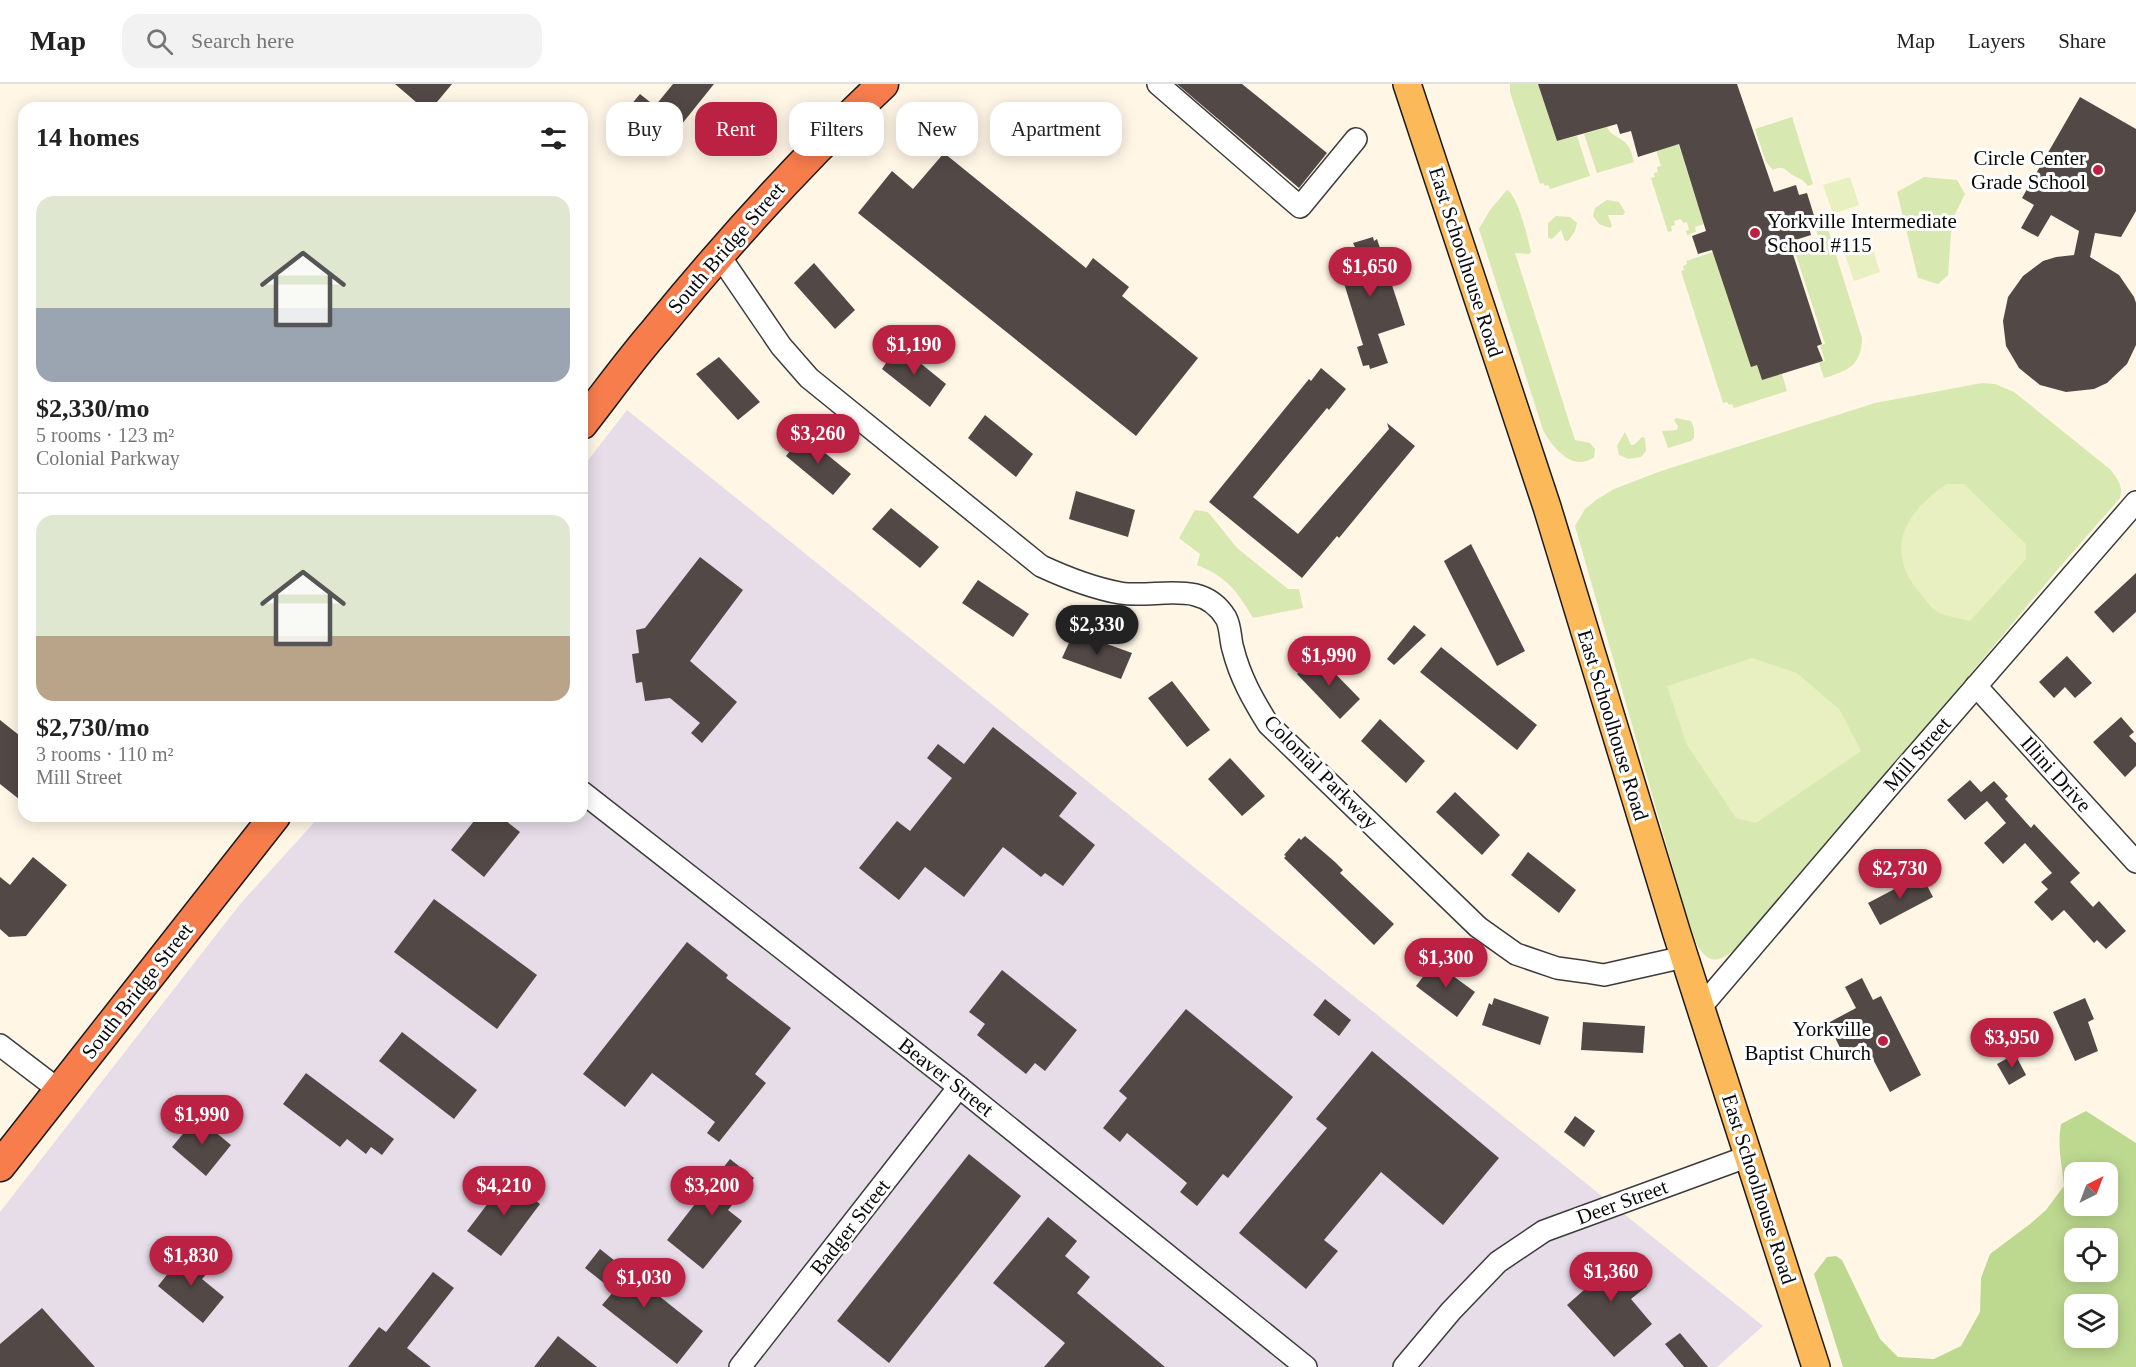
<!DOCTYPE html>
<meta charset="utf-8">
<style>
body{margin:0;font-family:Georgia,serif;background:#f2f2f2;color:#222;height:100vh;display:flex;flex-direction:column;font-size:22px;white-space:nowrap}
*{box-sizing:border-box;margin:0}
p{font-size:20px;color:#767676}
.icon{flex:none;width:33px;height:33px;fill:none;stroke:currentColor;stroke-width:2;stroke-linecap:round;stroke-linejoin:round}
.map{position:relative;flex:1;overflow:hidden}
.side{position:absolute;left:18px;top:18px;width:570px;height:720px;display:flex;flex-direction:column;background:#fff;border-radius:18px;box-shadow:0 3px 15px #0003}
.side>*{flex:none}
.banner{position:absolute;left:606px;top:18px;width:570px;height:54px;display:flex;gap:12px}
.needle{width:39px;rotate:42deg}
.controls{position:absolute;left:2064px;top:1078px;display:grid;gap:12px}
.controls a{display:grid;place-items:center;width:54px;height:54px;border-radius:12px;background:#fff;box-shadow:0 3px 15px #0003;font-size:30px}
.price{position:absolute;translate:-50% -51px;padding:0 14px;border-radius:21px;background:#ba2142;color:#fff;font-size:20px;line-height:39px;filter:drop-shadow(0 2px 3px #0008)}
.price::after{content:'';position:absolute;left:50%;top:36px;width:18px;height:14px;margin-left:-9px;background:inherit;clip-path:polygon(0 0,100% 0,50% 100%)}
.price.selected{background:#222;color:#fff}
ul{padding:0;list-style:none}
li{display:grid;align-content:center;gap:12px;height:318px;padding:0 18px}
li+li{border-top:2px solid #e0e0e0}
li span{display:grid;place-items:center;height:186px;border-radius:18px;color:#555}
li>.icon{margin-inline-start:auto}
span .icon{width:108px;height:108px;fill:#fffc;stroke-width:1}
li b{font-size:26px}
h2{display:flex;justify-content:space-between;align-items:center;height:72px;padding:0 18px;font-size:26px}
.chip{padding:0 21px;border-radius:18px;background:#fff;box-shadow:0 3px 15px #0003;font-size:21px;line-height:54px}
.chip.selected{background:#ba2142;color:#fff}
header{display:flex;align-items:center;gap:36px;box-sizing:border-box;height:84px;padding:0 30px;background:#fff;border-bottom:2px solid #e0e0e0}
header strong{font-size:28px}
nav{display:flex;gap:33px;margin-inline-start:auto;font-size:21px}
.search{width:420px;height:54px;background:#f2f2f2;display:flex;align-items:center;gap:15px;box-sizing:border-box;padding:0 21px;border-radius:18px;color:#767676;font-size:22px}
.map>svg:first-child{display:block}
.industrial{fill:#e6dde9}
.green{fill:#d7e8b0}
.forest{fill:#bdd990;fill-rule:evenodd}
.pitch{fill:#e8f0c2}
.building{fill:#524946}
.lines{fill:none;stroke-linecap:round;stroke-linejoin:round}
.minor-casing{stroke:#3c3c3c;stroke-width:24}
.major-casing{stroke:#1a1a1a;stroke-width:30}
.highway-casing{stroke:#1a1a1a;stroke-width:33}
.minor{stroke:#fff;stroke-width:21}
.major{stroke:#fbb95a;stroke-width:27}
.highway{stroke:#f77d4c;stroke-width:30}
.poi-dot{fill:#ba2142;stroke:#fff;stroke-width:2}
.labels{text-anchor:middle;stroke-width:6;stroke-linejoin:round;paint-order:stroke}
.poi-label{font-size:21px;fill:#090909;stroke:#fff;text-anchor:end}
.street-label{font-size:21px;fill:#090909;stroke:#fff}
</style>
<header>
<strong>Map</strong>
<div class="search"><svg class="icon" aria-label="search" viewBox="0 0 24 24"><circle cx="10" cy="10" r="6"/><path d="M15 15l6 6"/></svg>Search here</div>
<nav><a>Map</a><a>Layers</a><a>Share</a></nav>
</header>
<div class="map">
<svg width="2136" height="1283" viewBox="0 0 2136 1283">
<rect width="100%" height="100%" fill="#fff6e6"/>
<!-- industrial -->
<polygon class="industrial" points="627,326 1763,1242 1717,1283 0,1283 0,1128 241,819 320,732 582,732 582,384"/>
<!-- green -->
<g class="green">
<polygon points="1510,0 1538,0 1557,57 1577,52 1590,92 1550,105 1548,101 1545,102 1543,99 1540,100 1510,8"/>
<path d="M 1792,33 L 1813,100 L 1808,102 C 1801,93 1798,95 1791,90 C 1785,85 1782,81 1773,86 L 1766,78 L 1755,45 Z"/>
<path d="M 1607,43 C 1611,51 1615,51 1622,56 C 1630,61 1632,70 1634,78 L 1597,89 L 1584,50 Z"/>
<polygon points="1675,50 1704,140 1695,143 1696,148 1687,151 1686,147 1689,146 1687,138 1683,139 1681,135 1674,137 1675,141 1671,142 1672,147 1668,148 1651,94 1655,93 1654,89 1658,88 1657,83 1661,82 1653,57"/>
<polygon points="1924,93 1957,96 1965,110 1952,136 1948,191 1938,200 1918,194 1897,108"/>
<path d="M 1507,106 C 1518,112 1528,154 1531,168 L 1529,170 L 1515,169 L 1575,356 L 1590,359 L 1595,365 L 1594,373 C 1573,389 1552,363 1543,346 L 1479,145 L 1490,126 Z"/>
<polygon points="1607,116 1619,118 1625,128 1623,131 1608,131 1612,142 1610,144 1599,140 1593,132 1595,124"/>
<polygon points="1556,132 1570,133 1577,139 1575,147 1568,157 1565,157 1561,146 1552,155 1548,154 1548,139"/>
<path d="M 1827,142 L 1862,254 C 1862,282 1847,287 1824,294 L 1819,279 L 1825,277 L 1820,261 L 1825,260 L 1793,162 C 1800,160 1805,156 1815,156 L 1818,152 L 1816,145 Z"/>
<polygon points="1713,168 1751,282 1757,281 1762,296 1782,290 1787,307 1734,324 1732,320 1729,321 1727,318 1723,319 1681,187 1684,186 1683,182 1687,180 1686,177"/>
<path d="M 1982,299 L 1995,300 L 2014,308 L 2111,386 C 2117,395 2124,402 2120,414 L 2058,485 L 1901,673 L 1744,856 C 1721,880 1707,886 1692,850 L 1575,442 L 1585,425 L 1596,416 L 1614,405 L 1661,387 L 1875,319 Z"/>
<polygon points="1676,334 1691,337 1694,345 1694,354 1691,357 1668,364 1662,347 1677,346 1678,342 1674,336"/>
<polygon points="1625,348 1631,361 1634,361 1642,353 1645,354 1646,367 1641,373 1629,375 1619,371 1617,362"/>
<path d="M 1195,426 L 1208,428 L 1237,464 L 1288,505 L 1299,505 L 1303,524 L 1253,534 C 1237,507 1227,493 1197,481 L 1200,470 L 1179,454 Z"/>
</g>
<!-- forest -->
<path class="forest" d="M 2086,1027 L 2136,1059 L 2136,1283 L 1843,1283 L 1814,1190 L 1827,1173 L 1836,1172 L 1842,1176 L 1880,1255 L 1898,1273 L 1934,1275 L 1961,1262 L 1980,1228 L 1981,1194 L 1990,1170 L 2030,1140 L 2046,1126 L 2064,1102 C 2062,1079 2057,1064 2061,1040 ZM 2074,1089 L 2108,1089 L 2108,1122 L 2074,1122 ZM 2074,1155 L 2108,1155 L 2108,1188 L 2074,1188 ZM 2074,1221 L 2108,1221 L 2108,1254 L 2074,1254 Z"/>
<!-- pitch -->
<g class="pitch">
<polygon points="1850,93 1859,121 1833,130 1823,101"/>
<polygon points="1871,159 1880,188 1854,197 1844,168"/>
<path d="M 1947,400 L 1964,400 L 2026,460 L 2026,475 L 1970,537 C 1960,534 1947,533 1938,528 C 1931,525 1925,514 1919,508 C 1883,465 1906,427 1947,400 Z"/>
<polygon points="1752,574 1797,589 1840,626 1861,667 1756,739 1736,734 1687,661 1667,602"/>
</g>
<!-- building -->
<g class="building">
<polygon points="395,0 452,0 432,24 423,24"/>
<polygon points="673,0 714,0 661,66 620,34 640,10 655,22"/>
<polygon points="1177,0 1242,0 1327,69 1299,104"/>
<polygon points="1538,0 1737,0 1774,108 1796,101 1799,111 1807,109 1816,138 1808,140 1811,151 1789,158 1822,260 1817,262 1823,277 1762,296 1757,281 1751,283 1712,166 1698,170 1692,152 1706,147 1679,60 1638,73 1631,47 1620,50 1617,40 1557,57"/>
<polygon points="2080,13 2136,45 2136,127 2121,153 2095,149 2090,173 2119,191 2134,213 2136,219 2136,261 2127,280 2107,299 2094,305 2066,308 2040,301 2019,284 2006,262 2003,237 2008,213 2023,192 2043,177 2056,173 2074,171 2079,147 2051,131 2038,153 2021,144 2034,121 2022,114"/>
<polygon points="944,69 1086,184 1093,174 1129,203 1122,212 1198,274 1136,352 858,129 892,87 913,105"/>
<polygon points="1373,153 1374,157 1377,155 1405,241 1378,250 1388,279 1370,285 1369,281 1363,282 1357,263 1363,261 1335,170 1355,163 1353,159"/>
<polygon points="814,179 855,226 835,245 794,199"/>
<polygon points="898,261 946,300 930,323 882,285"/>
<polygon points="719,273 760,318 738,336 696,290"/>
<polygon points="1321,284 1346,305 1329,326 1327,324 1253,413 1298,450 1389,345 1387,339 1415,362 1339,454 1337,452 1302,494 1209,418 1309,295 1311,297"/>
<polygon points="985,331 1033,370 1016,393 968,354"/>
<polygon points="803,351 851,390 833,411 786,372"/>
<polygon points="1076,407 1135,426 1128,453 1069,435"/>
<polygon points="891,424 939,463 920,484 872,445"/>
<polygon points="1471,460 1525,567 1497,582 1444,477"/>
<polygon points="700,473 743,506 690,577 737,618 702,659 691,649 700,639 670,614 645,617 642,598 636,599 632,570 639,569 636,546 645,544"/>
<polygon points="2136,489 2136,528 2113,549 2094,528"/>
<polygon points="978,496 1029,530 1013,553 962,519"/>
<polygon points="1414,541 1426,551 1394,581 1387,575"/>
<polygon points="1074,548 1132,569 1121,595 1062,574"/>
<polygon points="1441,563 1537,641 1517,666 1420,588"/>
<polygon points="1317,571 1360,615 1340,635 1297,590"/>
<polygon points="2067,572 2092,599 2075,614 2065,603 2054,614 2039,598"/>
<polygon points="1172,597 1210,646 1187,663 1148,614"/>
<polygon points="2121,633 2134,648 2129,652 2136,659 2136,682 2125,693 2093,658"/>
<polygon points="1380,635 1425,677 1406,699 1361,657"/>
<polygon points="0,636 24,655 24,719 0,700"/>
<polygon points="993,643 1077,709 1059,732 1095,761 1063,802 1045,789 1041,793 1003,763 964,813 925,783 899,816 859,784 897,737 910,747 952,694 927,674 938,660 964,680"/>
<polygon points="1230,674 1265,712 1242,732 1208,695"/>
<polygon points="1970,696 1981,708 1994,697 2008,712 2005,715 2031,744 2034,740 2080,789 2070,798 2093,823 2099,817 2126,847 2106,865 2097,856 2094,859 2064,826 2052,837 2034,818 2048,805 2041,798 2052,789 2025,759 2003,780 1984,759 2006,739 1987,717 1965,736 1947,716"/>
<polygon points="1455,708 1500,751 1482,771 1436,728"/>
<polygon points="478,732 500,732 520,748 484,793 451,766"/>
<polygon points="1305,752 1335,778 1343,786 1340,789 1394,840 1374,861 1284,774 1286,772 1284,771 1299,754 1301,756"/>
<polygon points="1528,768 1576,806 1559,829 1511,791"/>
<polygon points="33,773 67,801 26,852 9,853 0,845 0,793 10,801"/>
<polygon points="1922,792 1933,813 1880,841 1868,819 1906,799 1907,801"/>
<polygon points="434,815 537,891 497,945 394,868"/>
<polygon points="687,858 728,891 726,894 791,944 755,990 766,999 719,1058 707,1049 715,1038 652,989 625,1023 583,990"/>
<polygon points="1434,878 1475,908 1457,933 1416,902"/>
<polygon points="1002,886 1077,946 1045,987 1035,979 1026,990 977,951 985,940 969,928"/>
<polygon points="1862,894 1873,916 1881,912 1921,991 1890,1008 1864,958 1843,970 1828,939 1856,924 1845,903"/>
<polygon points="1494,914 1549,933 1540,961 1482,941 1489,919 1492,921"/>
<polygon points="2085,914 2094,935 2088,938 2098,967 2075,977 2053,928"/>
<polygon points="1325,915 1351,936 1339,952 1313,931"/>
<polygon points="1186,925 1293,1013 1228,1094 1223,1090 1197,1122 1180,1108 1187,1099 1127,1049 1120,1058 1103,1044 1127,1014 1119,1007"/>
<polygon points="1583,938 1645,942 1643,969 1581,966"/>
<polygon points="402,948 477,1006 454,1035 379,977"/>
<polygon points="1372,967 1499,1074 1443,1141 1381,1088 1324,1156 1338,1167 1306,1205 1239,1149 1327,1044 1316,1035"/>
<polygon points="2015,970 2026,991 2009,1001 1997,980"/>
<polygon points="306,989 394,1055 382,1071 371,1063 366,1070 347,1055 340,1063 283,1020"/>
<polygon points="1575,1032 1595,1047 1584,1063 1564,1048"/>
<polygon points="197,1033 231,1061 206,1092 172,1063"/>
<polygon points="969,1070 1021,1112 889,1279 837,1237"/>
<polygon points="730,1075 754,1094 728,1126 742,1137 703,1185 667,1156"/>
<polygon points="507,1094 540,1120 501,1172 467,1147"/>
<polygon points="1048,1133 1077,1157 1065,1172 1090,1193 1077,1209 1165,1283 1044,1283 1065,1259 993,1199"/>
<polygon points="600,1165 703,1247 677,1280 602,1221 614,1207 585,1184"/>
<polygon points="186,1167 210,1186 202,1195 224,1213 203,1239 158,1202"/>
<polygon points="1602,1168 1618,1169 1647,1202 1631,1215 1652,1240 1614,1273 1567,1221 1593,1198 1582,1185"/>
<polygon points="433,1188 454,1204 407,1264 431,1283 348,1283 379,1243 386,1248"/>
<polygon points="42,1224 58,1242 95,1283 0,1283 0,1260"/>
<polygon points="1680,1249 1708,1283 1684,1283 1665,1260"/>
<polygon points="558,1252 597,1283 534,1283"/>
</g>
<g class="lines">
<defs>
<g id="minor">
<polyline points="1158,0 1300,123 1356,55"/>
<path d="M 719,171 L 781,262 L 809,294 L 1041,482 C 1067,494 1092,504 1120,509 C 1157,515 1202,494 1226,534 C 1231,543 1230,556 1233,565 C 1240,593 1253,616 1268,640 L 1478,843 L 1516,870 L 1557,884 L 1586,888 L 1604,891 L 1684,873"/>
<polyline points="1976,602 2136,778"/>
<polyline points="582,708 959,1003 1306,1283"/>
<polyline points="1701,923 1886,706 2136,418"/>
<polyline points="0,961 59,1006"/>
<polyline points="740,1283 959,1003"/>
<polyline points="1404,1283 1451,1227 1498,1178 1544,1147 1749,1072"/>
</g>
<polyline id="major" points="1407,0 1547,423 1677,850 1816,1283"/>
<g id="highway">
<path d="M 582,340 C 607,308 630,276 656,246 C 727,159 801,77 883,0"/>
<polyline points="0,1082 275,732"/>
</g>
</defs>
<!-- minor casing -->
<use href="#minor" class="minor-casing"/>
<!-- major casing -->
<use href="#major" class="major-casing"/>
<!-- highway casing -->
<use href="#highway" class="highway-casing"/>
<!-- minor -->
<use href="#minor" class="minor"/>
<!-- major -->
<use href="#major" class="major"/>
<!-- highway -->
<use href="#highway" class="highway"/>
</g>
<!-- markers -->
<g class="poi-dot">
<circle cx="2098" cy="86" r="6"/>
<circle cx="1755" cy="149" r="6"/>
<circle cx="1883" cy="957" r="6"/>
</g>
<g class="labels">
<!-- poi labels -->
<g class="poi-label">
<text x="2086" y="81">Circle Center<tspan x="2086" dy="24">Grade School</tspan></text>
<text x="1767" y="144" text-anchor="start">Yorkville Intermediate<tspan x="1767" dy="24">School #115</tspan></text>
<text x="1871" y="952">Yorkville<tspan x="1871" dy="24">Baptist Church</tspan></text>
</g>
<!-- street labels -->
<g class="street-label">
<text transform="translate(726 164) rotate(-49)" y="7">South Bridge Street</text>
<text transform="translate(1466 178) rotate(72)" y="7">East Schoolhouse Road</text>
<text transform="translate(1613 641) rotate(73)" y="7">East Schoolhouse Road</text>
<text transform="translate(1917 670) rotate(-49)" y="7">Mill Street</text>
<text transform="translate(1321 688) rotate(45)" y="7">Colonial Parkway</text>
<text transform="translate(2056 690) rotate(48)" y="7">Illini Drive</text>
<text transform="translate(137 907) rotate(-52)" y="7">South Bridge Street</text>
<text transform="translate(946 993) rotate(38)" y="7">Beaver Street</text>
<text transform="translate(1759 1105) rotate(72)" y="7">East Schoolhouse Road</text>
<text transform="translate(1622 1118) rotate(-20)" y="7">Deer Street</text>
<text transform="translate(850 1143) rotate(-52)" y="7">Badger Street</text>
</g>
</g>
</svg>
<div class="controls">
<a><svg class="needle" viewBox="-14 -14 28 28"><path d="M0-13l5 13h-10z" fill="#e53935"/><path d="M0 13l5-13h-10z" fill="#767676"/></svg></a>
<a><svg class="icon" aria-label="locate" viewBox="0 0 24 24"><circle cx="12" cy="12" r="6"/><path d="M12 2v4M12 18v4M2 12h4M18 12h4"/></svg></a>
<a><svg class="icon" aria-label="layers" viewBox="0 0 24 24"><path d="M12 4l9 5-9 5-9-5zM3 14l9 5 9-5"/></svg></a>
</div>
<b class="price" style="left:1370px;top:214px">$1,650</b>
<b class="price" style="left:914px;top:292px">$1,190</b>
<b class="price" style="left:818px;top:381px">$3,260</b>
<b class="price selected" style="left:1097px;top:572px">$2,330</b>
<b class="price" style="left:1329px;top:603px">$1,990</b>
<b class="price" style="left:1900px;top:816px">$2,730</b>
<b class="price" style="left:1446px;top:905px">$1,300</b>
<b class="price" style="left:2012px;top:985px">$3,950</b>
<b class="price" style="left:202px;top:1062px">$1,990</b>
<b class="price" style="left:504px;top:1133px">$4,210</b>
<b class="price" style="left:712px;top:1133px">$3,200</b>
<b class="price" style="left:191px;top:1203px">$1,830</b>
<b class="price" style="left:1611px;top:1219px">$1,360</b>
<b class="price" style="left:644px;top:1225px">$1,030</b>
<div class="banner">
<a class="chip">Buy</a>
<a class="chip selected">Rent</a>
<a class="chip">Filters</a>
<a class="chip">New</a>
<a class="chip">Apartment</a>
</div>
<section class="side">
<h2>14 homes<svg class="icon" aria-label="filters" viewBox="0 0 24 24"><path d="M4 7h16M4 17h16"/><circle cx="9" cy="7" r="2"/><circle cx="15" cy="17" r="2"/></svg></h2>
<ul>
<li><span style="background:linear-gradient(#dfe7d0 60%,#9aa5b1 0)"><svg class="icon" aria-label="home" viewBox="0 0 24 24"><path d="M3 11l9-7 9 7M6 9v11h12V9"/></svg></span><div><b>$2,330/mo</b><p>5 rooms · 123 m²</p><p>Colonial Parkway</p></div></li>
<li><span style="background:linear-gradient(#dfe7d0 65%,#b9a48a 0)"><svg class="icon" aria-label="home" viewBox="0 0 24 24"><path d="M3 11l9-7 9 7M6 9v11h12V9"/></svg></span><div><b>$2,730/mo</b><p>3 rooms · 110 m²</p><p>Mill Street</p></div></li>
</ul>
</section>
</div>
